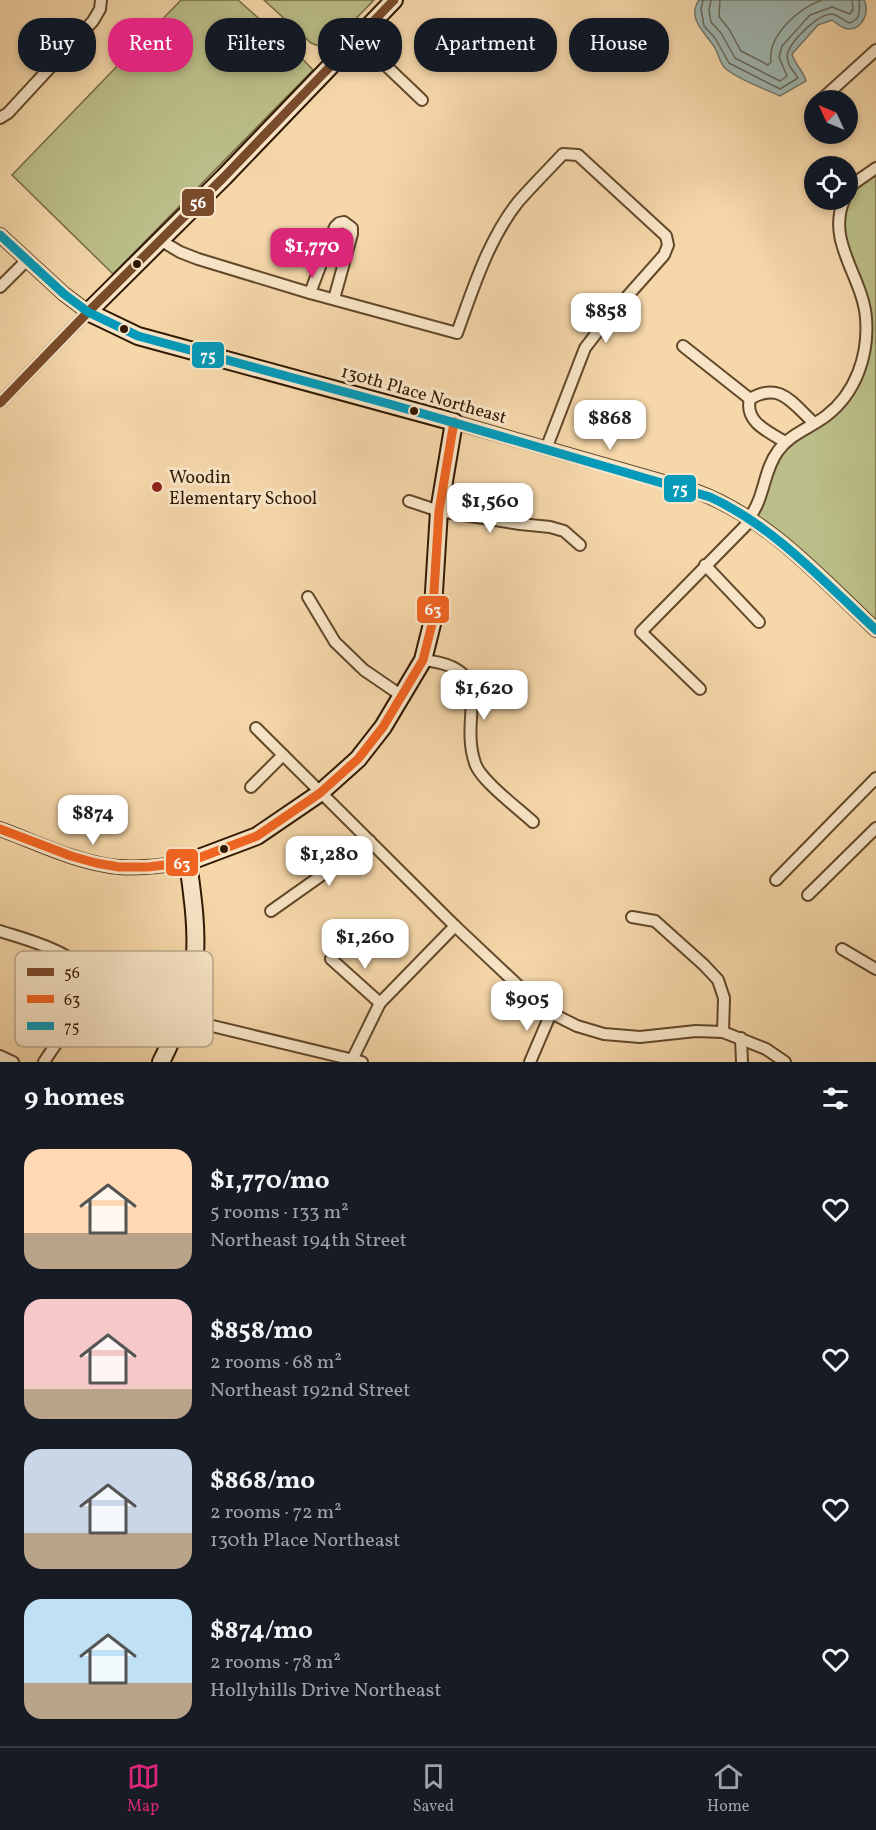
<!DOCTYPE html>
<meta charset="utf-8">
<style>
body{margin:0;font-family:Vollkorn,serif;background:#20242c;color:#f1f3f6;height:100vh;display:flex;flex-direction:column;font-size:22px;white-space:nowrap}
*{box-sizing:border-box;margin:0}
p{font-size:20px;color:#9ea1a6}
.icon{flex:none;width:33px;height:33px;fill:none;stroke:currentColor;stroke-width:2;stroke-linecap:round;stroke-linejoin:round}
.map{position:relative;height:1062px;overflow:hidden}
.panel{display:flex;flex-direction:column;background:#171b24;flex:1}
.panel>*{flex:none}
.banner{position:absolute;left:18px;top:18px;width:840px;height:54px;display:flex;gap:12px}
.needle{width:39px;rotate:314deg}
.fabs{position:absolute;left:804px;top:90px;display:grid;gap:12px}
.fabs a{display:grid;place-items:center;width:54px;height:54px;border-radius:50%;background:#171b24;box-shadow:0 3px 9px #0003;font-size:30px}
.price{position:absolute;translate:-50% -51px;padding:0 14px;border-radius:12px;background:#fff;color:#222;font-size:20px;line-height:39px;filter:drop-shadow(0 2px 3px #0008)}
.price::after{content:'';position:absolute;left:50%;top:36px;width:18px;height:14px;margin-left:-9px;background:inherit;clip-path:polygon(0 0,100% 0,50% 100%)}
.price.selected{background:#db2777;color:#fff}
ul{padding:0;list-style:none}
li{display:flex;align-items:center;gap:18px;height:150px;padding:0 24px}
li span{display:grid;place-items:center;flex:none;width:168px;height:120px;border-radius:18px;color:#555}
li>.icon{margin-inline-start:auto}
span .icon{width:72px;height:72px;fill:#fffc;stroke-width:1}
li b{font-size:26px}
h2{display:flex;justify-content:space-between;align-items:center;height:72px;padding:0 24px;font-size:26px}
.chip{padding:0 21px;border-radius:24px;background:#171b24;box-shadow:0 3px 9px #0003;font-size:21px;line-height:54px}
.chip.selected{background:#db2777;color:#fff}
.menu{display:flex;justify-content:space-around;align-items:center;height:84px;border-top:2px solid #363941;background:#171b24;font-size:16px;color:#9ea1a6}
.menu a{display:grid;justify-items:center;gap:3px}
.menu .selected{color:#db2777}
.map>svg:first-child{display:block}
.green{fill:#bbbe88;stroke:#766b44;stroke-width:1.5}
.water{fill:#9fb7b2;stroke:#73776b;stroke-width:1.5}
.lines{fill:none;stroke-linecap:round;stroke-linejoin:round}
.shore{stroke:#686859;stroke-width:1.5}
.minor-casing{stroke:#62482a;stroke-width:14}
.tertiary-casing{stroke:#62482a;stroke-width:16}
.secondary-casing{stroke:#311800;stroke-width:20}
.minor{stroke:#f8e5c7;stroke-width:10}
.tertiary{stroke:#f8e5c7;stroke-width:14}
.secondary{stroke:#f8e5c7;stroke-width:16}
.bus-1-casing{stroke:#f8e5c7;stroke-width:14}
.bus-2-casing{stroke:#f8e5c7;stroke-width:14}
.bus-3-casing{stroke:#f8e5c7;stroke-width:14}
.bus-1{stroke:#7a4b2a;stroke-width:9}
.bus-2{stroke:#f26522;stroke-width:9}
.bus-3{stroke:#059ab9;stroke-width:9}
.bus-dot{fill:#311800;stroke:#f8e5c7;stroke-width:2}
.poi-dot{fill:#8f2418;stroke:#f8e5c7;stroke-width:2}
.labels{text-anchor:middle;stroke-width:6;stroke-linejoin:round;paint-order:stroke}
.street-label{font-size:18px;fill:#311800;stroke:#f8e5c7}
.poi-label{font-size:18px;fill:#311800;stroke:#f8e5c7;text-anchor:start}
.key{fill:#f8e5c7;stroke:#bca88b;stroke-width:1.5}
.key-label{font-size:16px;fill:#311800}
.line-badge{stroke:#f8e5c7;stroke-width:2}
.badge-label{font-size:16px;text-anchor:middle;font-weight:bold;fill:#fff}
</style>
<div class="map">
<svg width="876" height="1062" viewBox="0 0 876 1062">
<rect width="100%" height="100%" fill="#f5d7a9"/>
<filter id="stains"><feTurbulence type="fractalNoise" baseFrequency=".00333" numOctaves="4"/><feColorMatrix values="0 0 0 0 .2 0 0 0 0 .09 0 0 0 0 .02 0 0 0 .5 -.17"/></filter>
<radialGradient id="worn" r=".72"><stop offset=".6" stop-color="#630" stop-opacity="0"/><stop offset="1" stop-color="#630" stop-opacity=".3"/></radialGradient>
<!-- green -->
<g class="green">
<polygon points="181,0 238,0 290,46 313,70 113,274 12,175"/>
<polygon points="264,0 374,0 336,39 330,50 311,43"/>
<polygon points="876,168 876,630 752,519 776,453 825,416 859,372 866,316 838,229 848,192"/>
</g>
<!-- water -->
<path class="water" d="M 699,0 L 864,0 C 870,11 863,29 849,29 C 843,29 837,24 832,20 L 818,25 L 792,54 C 795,65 803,70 806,81 L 780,96 C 763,88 741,81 726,69 C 720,64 719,55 715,48 C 706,33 686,19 699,0 Z"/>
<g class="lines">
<!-- shore -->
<g class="shore">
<path d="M 703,0 L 701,9 L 704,26 L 715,38 L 729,63 L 780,89 L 798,78 L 789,65 L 787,56 C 789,42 817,15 831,14 C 838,14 843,21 849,23 C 861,20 860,10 859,0"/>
<polyline points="711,0 709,10 711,22 721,33 735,58 780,81 787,76 779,57 782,46 810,15 832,7 850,14 853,9 852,0"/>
<path d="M 720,0 L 719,17 L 729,29 L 741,51 L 768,65 L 771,62 C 767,36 799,8 822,0"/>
</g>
<defs>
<g id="minor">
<polyline points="357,38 422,100"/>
<polyline points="822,99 876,50"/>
<polyline points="0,118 8,113 93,21 100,9 101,0"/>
<polyline points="848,192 853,184 876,168"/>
<path d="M 160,240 L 180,252 L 198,259 L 310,293 L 457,333 C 473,289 488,240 518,202 C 532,186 548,170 563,154 L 578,155 L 666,236 L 668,245 L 664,255 L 609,317 L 585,348 L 546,449"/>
<polyline points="0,287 27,260"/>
<polyline points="310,293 335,227 339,223 344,222 352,228 352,234 334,299"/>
<path d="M 683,346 L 750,399 C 744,422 769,432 785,442"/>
<path d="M 750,399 C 780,381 792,403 814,423"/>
<polyline points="0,403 88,312"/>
<polyline points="409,501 439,511 520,524 550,527 564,531 580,545"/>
<path d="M 749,518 C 765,498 763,471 778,451 C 790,434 810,428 826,416 C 856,393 869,355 866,318 C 863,277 826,242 844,200"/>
<polyline points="705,565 759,622"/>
<polyline points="308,597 335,642 364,670 402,696"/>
<path d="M 423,660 C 500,668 458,714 475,763 C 480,780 519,809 533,822"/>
<polyline points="700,689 641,632 752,519"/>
<polyline points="256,728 455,926 524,991 551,1013 577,1026 604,1034 640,1037 696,1031 723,1032 766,1049 785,1062"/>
<polyline points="251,787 283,755"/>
<polyline points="776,880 876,778"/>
<polyline points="808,895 876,828"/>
<polyline points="271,911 370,841"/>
<polyline points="632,917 655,921 704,965 718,980 724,998 723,1032"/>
<path d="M 0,931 C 23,939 98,956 87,991 C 81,1011 56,1043 44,1062"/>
<polyline points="842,949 876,969"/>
<polyline points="331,959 380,1003"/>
<polyline points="179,1018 362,1062"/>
<polyline points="741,1038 742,1062"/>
<polyline points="0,1056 13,1062"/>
<polyline points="351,1062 380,1003 455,926"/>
<polyline points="530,1062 551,1013"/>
</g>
<g id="tertiary">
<polyline points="0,235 64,294 88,312"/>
<path d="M 454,422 L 695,491 C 767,517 821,578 876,630"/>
<path d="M 0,829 C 38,843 77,863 119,867 C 142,869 165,865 188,862"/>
</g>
<path id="secondary" d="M 161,1062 C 175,1035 193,986 195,955 C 197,924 192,893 188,862 L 257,836 L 320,793 L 358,759 L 383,727 L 423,660 L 432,624 L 439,511 L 454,422 L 138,336 L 88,312 L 224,177 L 394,0"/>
</defs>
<!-- minor casing -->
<use href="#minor" class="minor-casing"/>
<!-- tertiary casing -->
<use href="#tertiary" class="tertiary-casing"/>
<!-- secondary casing -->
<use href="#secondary" class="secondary-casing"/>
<!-- minor -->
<use href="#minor" class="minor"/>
<!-- tertiary -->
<use href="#tertiary" class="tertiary"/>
<!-- secondary -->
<use href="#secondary" class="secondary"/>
<defs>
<polyline id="bus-1" points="0,403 88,312 224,177 394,0"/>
<polyline id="bus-2" points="0,829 71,856 96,863 119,867 148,867 188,862 257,836 320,793 358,759 383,727 423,660 432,624 439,511 454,422"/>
<path id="bus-3" d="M 0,235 L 64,294 L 88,312 L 138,336 L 393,405 L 710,497 C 775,527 824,582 876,630"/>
</defs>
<!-- bus-1 casing -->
<use href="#bus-1" class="bus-1-casing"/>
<!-- bus-2 casing -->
<use href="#bus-2" class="bus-2-casing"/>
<!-- bus-3 casing -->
<use href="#bus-3" class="bus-3-casing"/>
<!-- bus-1 -->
<use href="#bus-1" class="bus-1"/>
<!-- bus-2 -->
<use href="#bus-2" class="bus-2"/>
<!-- bus-3 -->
<use href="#bus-3" class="bus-3"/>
</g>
<!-- markers -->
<g class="bus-dot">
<circle cx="137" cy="264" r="5"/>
<circle cx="124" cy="329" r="5"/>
<circle cx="414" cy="411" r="5"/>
<circle cx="224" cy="849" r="5"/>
</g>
<circle class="poi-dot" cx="157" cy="487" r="6"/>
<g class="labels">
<!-- street labels -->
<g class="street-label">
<text transform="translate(424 394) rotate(16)" y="6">130th Place Northeast</text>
</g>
<!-- poi labels -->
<g class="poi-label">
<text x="169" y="483">Woodin<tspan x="169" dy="21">Elementary School</tspan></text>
</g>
</g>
<!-- legend -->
<rect x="15" y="951" width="198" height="96" rx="9" class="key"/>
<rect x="27" y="968" width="27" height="8" fill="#7a4b2a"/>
<rect x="27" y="995" width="27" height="8" fill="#f26522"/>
<rect x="27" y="1022" width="27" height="8" fill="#059ab9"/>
<g class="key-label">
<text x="64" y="978">56</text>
<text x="64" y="1005">63</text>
<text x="64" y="1032">75</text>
</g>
<g class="line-badge">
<rect x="181" y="188" width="34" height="29" rx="6" fill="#7a4b2a"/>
<rect x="191" y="341" width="34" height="28" rx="6" fill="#059ab9"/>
<rect x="663" y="474" width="34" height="29" rx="6" fill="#059ab9"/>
<rect x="416" y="595" width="34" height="29" rx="6" fill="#f26522"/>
<rect x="165" y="848" width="34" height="29" rx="6" fill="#f26522"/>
</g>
<g class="badge-label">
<text x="198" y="208">56</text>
<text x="208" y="361">75</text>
<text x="680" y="494">75</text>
<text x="433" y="615">63</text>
<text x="182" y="869">63</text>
</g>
<rect width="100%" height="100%" filter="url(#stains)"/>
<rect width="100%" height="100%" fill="url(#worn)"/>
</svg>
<div class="fabs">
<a><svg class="needle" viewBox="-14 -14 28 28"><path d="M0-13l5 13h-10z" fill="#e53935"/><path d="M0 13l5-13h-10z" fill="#9ea1a6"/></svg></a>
<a><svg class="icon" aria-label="locate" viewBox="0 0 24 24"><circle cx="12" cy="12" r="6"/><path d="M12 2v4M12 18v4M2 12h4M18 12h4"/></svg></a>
</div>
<b class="price selected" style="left:312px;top:279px">$1,770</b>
<b class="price" style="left:606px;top:344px">$858</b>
<b class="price" style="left:610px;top:451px">$868</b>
<b class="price" style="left:490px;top:534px">$1,560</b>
<b class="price" style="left:484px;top:721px">$1,620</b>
<b class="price" style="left:93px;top:846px">$874</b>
<b class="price" style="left:329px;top:887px">$1,280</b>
<b class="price" style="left:365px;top:970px">$1,260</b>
<b class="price" style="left:527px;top:1032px">$905</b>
<div class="banner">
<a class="chip">Buy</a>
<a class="chip selected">Rent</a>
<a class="chip">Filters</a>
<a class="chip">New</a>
<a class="chip">Apartment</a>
<a class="chip">House</a>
</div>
</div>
<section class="panel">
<h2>9 homes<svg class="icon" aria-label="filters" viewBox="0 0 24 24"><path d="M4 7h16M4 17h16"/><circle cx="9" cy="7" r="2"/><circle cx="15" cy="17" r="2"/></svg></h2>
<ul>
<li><span style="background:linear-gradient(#ffd9b3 70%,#b9a48a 0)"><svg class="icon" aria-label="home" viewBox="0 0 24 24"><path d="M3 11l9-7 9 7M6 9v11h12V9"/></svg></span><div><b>$1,770/mo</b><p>5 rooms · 133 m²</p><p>Northeast 194th Street</p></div><svg class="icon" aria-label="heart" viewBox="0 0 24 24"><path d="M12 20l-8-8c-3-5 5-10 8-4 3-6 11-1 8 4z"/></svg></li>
<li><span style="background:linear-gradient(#f6c9c9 75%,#b9a48a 0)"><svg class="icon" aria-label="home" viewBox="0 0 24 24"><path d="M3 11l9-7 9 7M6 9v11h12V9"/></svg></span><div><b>$858/mo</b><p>2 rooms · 68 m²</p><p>Northeast 192nd Street</p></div><svg class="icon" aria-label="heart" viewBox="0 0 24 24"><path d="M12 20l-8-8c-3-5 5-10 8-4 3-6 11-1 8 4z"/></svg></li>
<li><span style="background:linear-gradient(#c9d6e8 70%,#b9a48a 0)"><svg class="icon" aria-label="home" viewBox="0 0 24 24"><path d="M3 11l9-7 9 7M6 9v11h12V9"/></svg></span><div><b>$868/mo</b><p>2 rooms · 72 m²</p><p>130th Place Northeast</p></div><svg class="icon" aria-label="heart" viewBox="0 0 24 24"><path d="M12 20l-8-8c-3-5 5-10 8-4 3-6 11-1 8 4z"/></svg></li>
<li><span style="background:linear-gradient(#bfe0f5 70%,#b9a48a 0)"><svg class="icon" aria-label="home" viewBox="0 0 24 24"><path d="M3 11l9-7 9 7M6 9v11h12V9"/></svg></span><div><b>$874/mo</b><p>2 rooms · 78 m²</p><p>Hollyhills Drive Northeast</p></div><svg class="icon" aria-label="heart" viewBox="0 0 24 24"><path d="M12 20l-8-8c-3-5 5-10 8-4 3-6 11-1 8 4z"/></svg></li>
</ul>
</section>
<nav class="menu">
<a class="selected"><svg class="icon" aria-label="map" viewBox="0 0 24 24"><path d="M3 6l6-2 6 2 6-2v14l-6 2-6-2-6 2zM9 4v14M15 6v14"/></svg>Map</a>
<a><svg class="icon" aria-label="saved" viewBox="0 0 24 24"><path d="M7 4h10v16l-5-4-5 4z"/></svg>Saved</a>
<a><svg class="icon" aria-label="home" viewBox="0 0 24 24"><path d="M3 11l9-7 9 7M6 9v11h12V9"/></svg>Home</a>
</nav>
